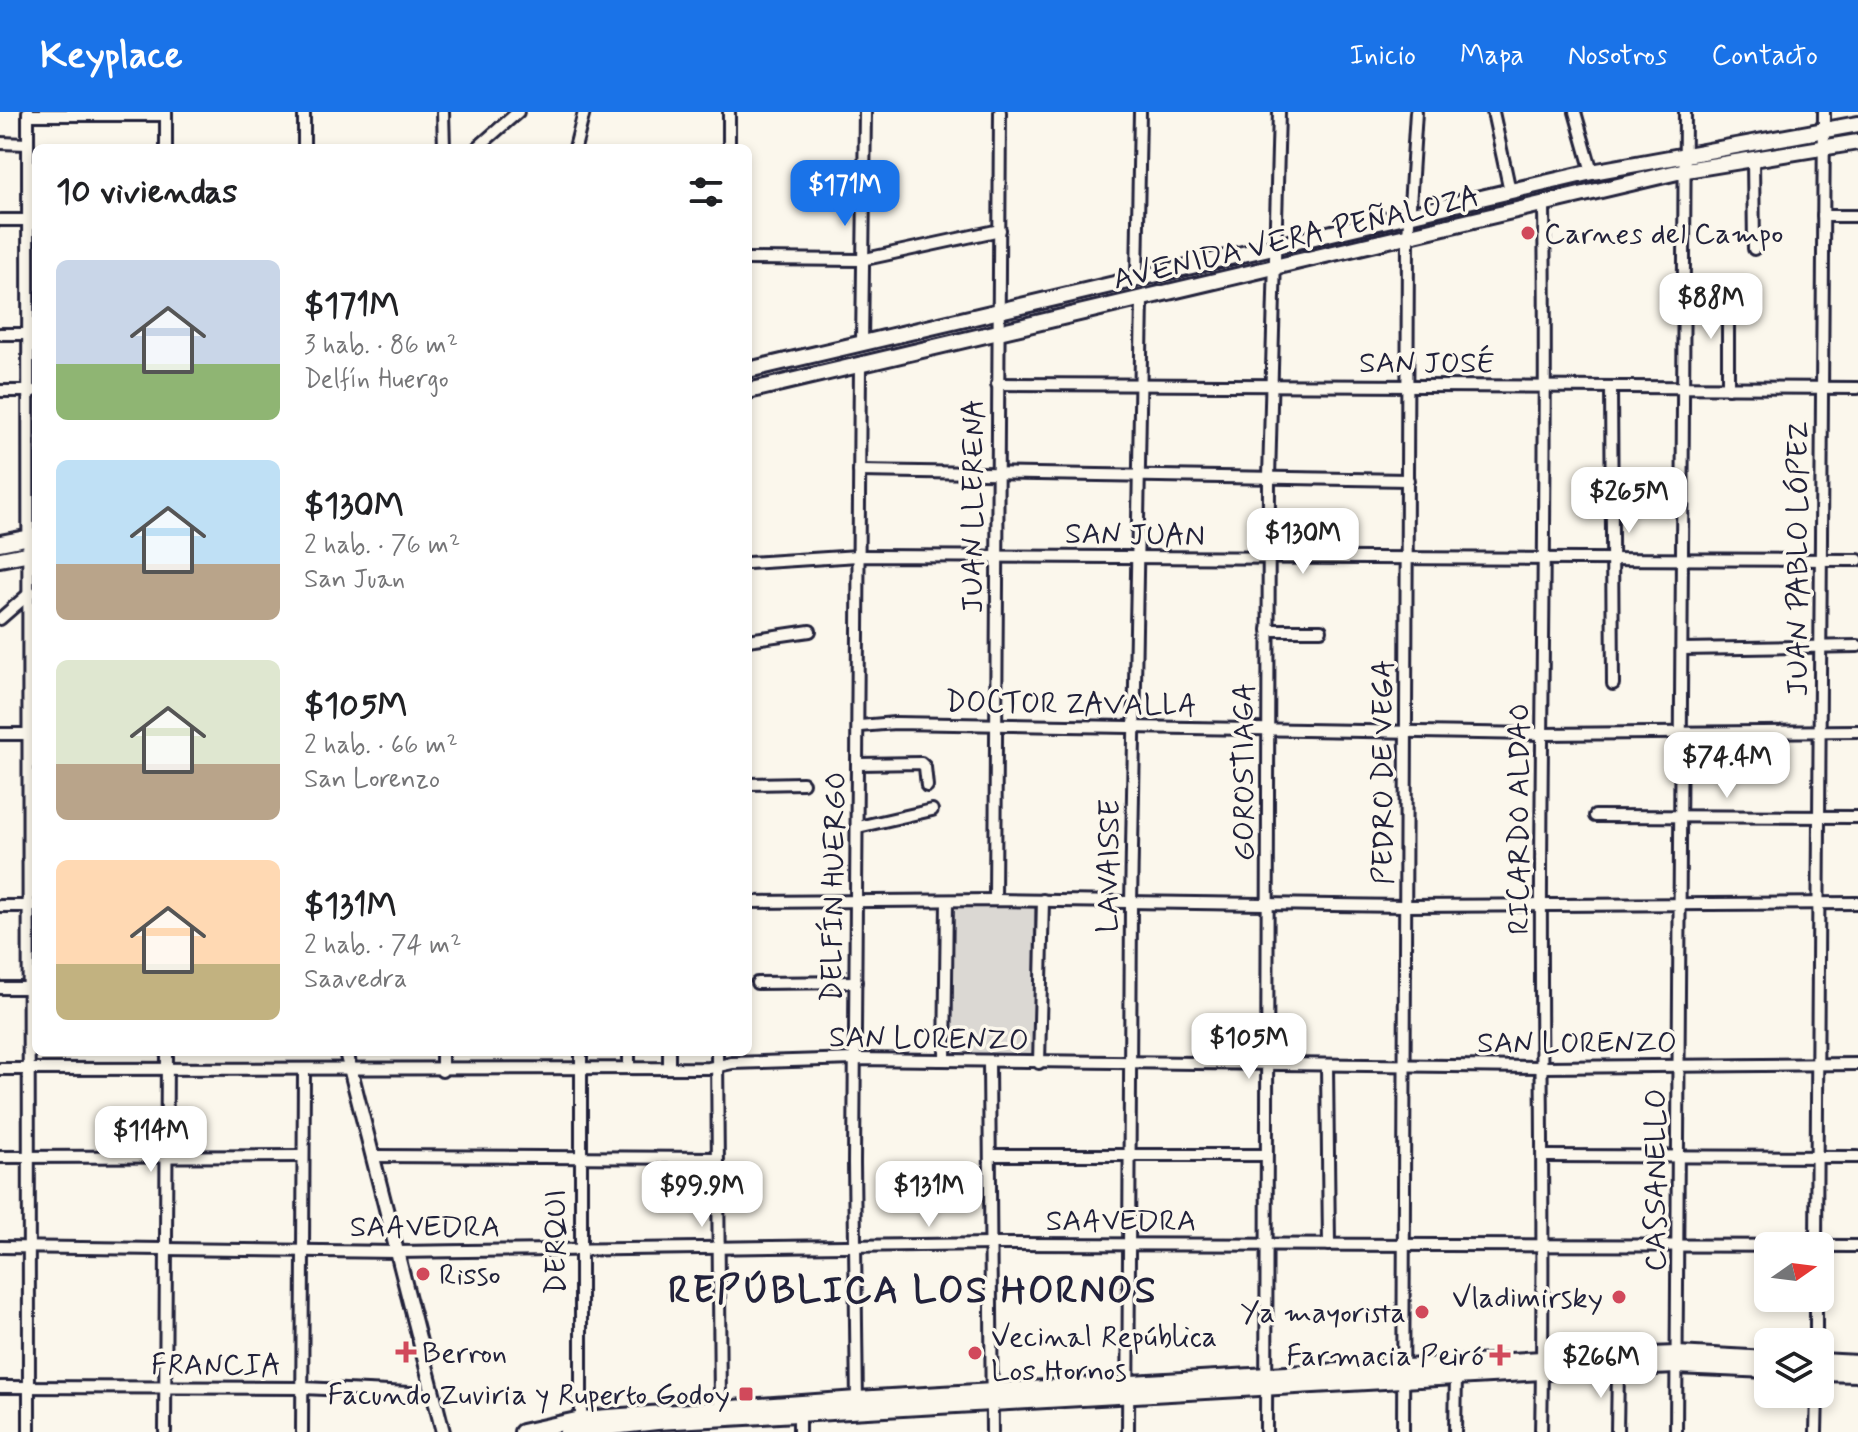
<!DOCTYPE html>
<html lang="es">
<meta charset="utf-8">
<style>
body{margin:0;font-family:Mynerve,sans-serif;background:#f6f6f6;color:#202124;height:100vh;display:flex;flex-direction:column;font-size:30px;white-space:nowrap}
*{box-sizing:border-box;margin:0}
p{font-size:26px;color:#757577}
.icon{flex:none;width:44px;height:44px;fill:none;stroke:currentColor;stroke-width:2;stroke-linecap:round;stroke-linejoin:round}
.map{position:relative;flex:1;overflow:hidden}
.sheet{position:absolute;left:32px;top:32px;width:720px;height:912px;display:flex;flex-direction:column;background:#fff;border-radius:12px;box-shadow:0 4px 12px #0003}
.sheet>*{flex:none}
.needle{width:52px;rotate:76deg}
.buttons{position:absolute;left:1754px;top:1120px;display:grid;gap:16px}
.buttons a{display:grid;place-items:center;width:80px;height:80px;border-radius:12px;background:#fff;box-shadow:0 4px 12px #0003;font-size:40px}
.price{position:absolute;translate:-50% -68px;padding:0 18px;border-radius:16px;background:#fff;color:#222;font-size:26px;line-height:52px;filter:drop-shadow(0 2px 4px #0008)}
.price::after{content:'';position:absolute;left:50%;top:48px;width:24px;height:18px;margin-left:-12px;background:inherit;clip-path:polygon(0 0,100% 0,50% 100%)}
.price.on{background:#1a73e8;color:#fff}
ul{padding:0;list-style:none}
li{display:flex;align-items:center;gap:24px;height:200px;padding:0 24px}
li span{display:grid;place-items:center;flex:none;width:224px;height:160px;border-radius:12px;color:#555}
li>.icon{margin-inline-start:auto}
span .icon{width:96px;height:96px;fill:#fffc;stroke-width:1}
li b{font-size:34px}
h2{display:flex;justify-content:space-between;align-items:center;height:96px;padding:0 24px;font-size:34px}
header{display:flex;align-items:center;gap:48px;box-sizing:border-box;height:112px;padding:0 40px;background:#1a73e8;color:#fff}
header strong{font-size:38px}
nav{display:flex;gap:44px;margin-inline-start:auto;font-size:28px}
.map>svg:first-child{display:block}
.green{fill:#dbd8d3;stroke:#7e7d87;stroke-width:2}
.lines{fill:none;stroke-linecap:round;stroke-linejoin:round}
.minor-casing{stroke:#22223b;stroke-width:16}
.tertiary-casing{stroke:#22223b;stroke-width:18}
.secondary-casing{stroke:#22223b;stroke-width:20}
.minor{stroke:#fbf7ec;stroke-width:10}
.tertiary{stroke:#fbf7ec;stroke-width:12}
.secondary{stroke:#fbf7ec;stroke-width:14}
.poi-dot{fill:#d1495b;stroke:#fbf7ec;stroke-width:3}
.labels{text-anchor:middle;stroke-width:7;stroke-linejoin:round;paint-order:stroke}
.poi-label{font-size:30px;fill:#22223b;stroke:#fbf7ec;text-anchor:start}
.street-label{font-size:30px;fill:#22223b;stroke:#fbf7ec}
.district-label{font-size:38px;font-weight:bold;letter-spacing:2px;fill:#22223b;stroke:#fbf7ec}
</style>
<header>
<strong>Keyplace</strong>
<nav><a>Inicio</a><a>Mapa</a><a>Nosotros</a><a>Contacto</a></nav>
</header>
<div class="map">
<svg width="1858" height="1320" viewBox="0 0 1858 1320">
<rect width="100%" height="100%" fill="#fbf7ec"/>
<filter id="ink" filterUnits="userSpaceOnUse"><feTurbulence type="fractalNoise" baseFrequency=".0125" numOctaves="2"/><feDisplacementMap in="SourceGraphic" scale="16" xChannelSelector="R" yChannelSelector="G"/><feConvolveMatrix kernelMatrix="1 2 1 2 8 2 1 2 1" color-interpolation-filters="sRGB"/></filter>
<g filter="url(#ink)">
<!-- green -->
<polygon class="green" points="953,791 1035,792 1034,945 952,944"/>
<g class="lines">
<defs>
<g id="minor">
<polyline points="28,0 29,1320"/>
<polyline points="443,0 444,36"/>
<polyline points="1493,0 1510,79"/>
<polyline points="1575,0 1592,60"/>
<polyline points="28,3 166,3"/>
<polyline points="0,31 28,32"/>
<polyline points="166,36 166,0"/>
<polyline points="304,36 304,0"/>
<polyline points="477,36 518,0"/>
<polyline points="575,36 584,0"/>
<polyline points="729,36 729,0"/>
<polyline points="1753,47 1754,137"/>
<polyline points="1823,104 1858,104"/>
<polyline points="0,108 36,108"/>
<polyline points="748,147 861,148 1000,118"/>
<polyline points="1137,166 1140,0"/>
<polyline points="1728,182 1728,276"/>
<polyline points="0,222 29,222"/>
<polyline points="862,232 865,0"/>
<polyline points="997,272 1858,276"/>
<polyline points="1611,275 1613,572"/>
<polyline points="0,279 34,279"/>
<polyline points="859,359 1408,368"/>
<polyline points="748,451 858,444 1858,448"/>
<polyline points="0,507 31,480"/>
<polyline points="1268,518 1321,518"/>
<polyline points="748,528 810,519"/>
<polyline points="1682,537 1858,534"/>
<polyline points="860,614 895,611 1542,622 1858,619"/>
<polyline points="0,622 36,622"/>
<polyline points="859,652 921,651 925,655 927,674"/>
<polyline points="748,672 803,671"/>
<polyline points="1595,704 1858,705"/>
<polyline points="858,715 932,698"/>
<polyline points="995,788 1000,0"/>
<polyline points="748,790 995,788 1405,794 1858,791"/>
<polyline points="0,794 36,794"/>
<polyline points="757,871 856,870"/>
<polyline points="0,876 36,876"/>
<polyline points="442,940 442,959"/>
<polyline points="629,940 629,956"/>
<polyline points="669,940 669,956"/>
<polyline points="717,940 720,1295"/>
<polyline points="945,948 947,789"/>
<polyline points="989,950 992,1320"/>
<polyline points="1039,951 1043,788"/>
<polyline points="1327,953 1329,1133"/>
<polyline points="0,957 709,956 732,951 854,947 1544,955 1858,952"/>
<polyline points="990,1043 1265,1043"/>
<polyline points="372,1044 717,1046"/>
<polyline points="1543,1044 1858,1045"/>
<polyline points="0,1045 303,1044"/>
<polyline points="1816,1134 1824,0"/>
<polyline points="0,1135 397,1140 992,1132 1858,1134"/>
<polyline points="1816,1186 1816,1230"/>
<polyline points="0,1275 303,1276 432,1282"/>
<polyline points="857,1292 854,1051 860,253"/>
<polyline points="799,1302 799,1320"/>
<polyline points="581,1307 581,940"/>
<polyline points="165,1320 167,940"/>
<polyline points="302,1320 304,959"/>
<polyline points="1128,1320 1131,792 1142,188"/>
<polyline points="1266,1320 1269,366 1279,0"/>
<polyline points="1403,1320 1408,125 1416,0"/>
<polyline points="1455,1320 1456,1264"/>
<path d="M 1541,1320 C 1545,1135 1540,950 1541,765 C 1542,541 1547,318 1544,94"/>
<polyline points="1617,1320 1618,1256"/>
<polyline points="1676,1320 1685,0"/>
<polyline points="1816,1320 1817,1282"/>
</g>
<polyline id="tertiary" points="346,940 443,1320"/>
<g id="secondary">
<polyline points="748,258 1592,60 1858,12"/>
<polyline points="748,279 1686,58 1858,30"/>
<polyline points="0,431 36,424"/>
<polyline points="0,447 36,440"/>
<polyline points="1820,1249 1858,1251"/>
<polyline points="1820,1261 1858,1262"/>
<polyline points="522,1320 581,1307 857,1287 1542,1247 1677,1242 1768,1247"/>
<polyline points="567,1320 657,1310 1542,1260 1676,1254 1768,1258"/>
</g>
</defs>
<!-- minor casing -->
<use href="#minor" class="minor-casing"/>
<!-- tertiary casing -->
<use href="#tertiary" class="tertiary-casing"/>
<!-- secondary casing -->
<use href="#secondary" class="secondary-casing"/>
<!-- minor -->
<use href="#minor" class="minor"/>
<!-- tertiary -->
<use href="#tertiary" class="tertiary"/>
<!-- secondary -->
<use href="#secondary" class="secondary"/>
</g>
</g>
<!-- markers -->
<g class="poi-dot">
<circle cx="1528" cy="121" r="8"/>
<circle cx="423" cy="1162" r="8"/>
<circle cx="1619" cy="1185" r="8"/>
<circle cx="1422" cy="1200" r="8"/>
<path d="M402 1228h8v8h8v8h-8v8h-8v-8h-8v-8h8z"/>
<circle cx="975" cy="1241" r="8"/>
<path d="M1496 1231h8v8h8v8h-8v8h-8v-8h-8v-8h8z"/>
<rect x="738" y="1274" width="16" height="16" rx="4"/>
</g>
<g class="labels">
<!-- poi labels -->
<g class="poi-label">
<text x="1544" y="131">Carnes del Campo</text>
<text x="439" y="1172">Risso</text>
<text x="1603" y="1195" text-anchor="end">Vladimirsky</text>
<text x="1406" y="1210" text-anchor="end">Ya mayorista</text>
<text x="991" y="1234">Vecinal República<tspan x="991" dy="34">Los Hornos</tspan></text>
<text x="422" y="1250">Berron</text>
<text x="1484" y="1253" text-anchor="end">Farmacia Peiró</text>
<text x="730" y="1292" text-anchor="end">Facundo Zuviria y Ruperto Godoy</text>
</g>
<!-- street labels -->
<g class="street-label">
<text transform="translate(1296 125) rotate(-13)" y="10">AVENIDA VERA PEÑALOZA</text>
<text x="1427" y="260">SAN JOSÉ</text>
<text transform="translate(972 394) rotate(-90)" y="10">JUAN LLERENA</text>
<text transform="translate(1135 422) rotate(1)" y="10">SAN JUAN</text>
<text transform="translate(1797 447) rotate(-90)" y="10">JUAN PABLO LÓPEZ</text>
<text transform="translate(1071 591) rotate(1)" y="10">DOCTOR ZAVALLA</text>
<text transform="translate(1243 660) rotate(-90)" y="10">GOROSTIAGA</text>
<text transform="translate(1382 660) rotate(-90)" y="10">PEDRO DE VEGA</text>
<text transform="translate(1518 707) rotate(-90)" y="10">RICARDO ALDAO</text>
<text transform="translate(1108 754) rotate(-89)" y="10">LAVAISSE</text>
<text transform="translate(833 775) rotate(-89)" y="10">DELFÍN HUERGO</text>
<text transform="translate(929 926) rotate(1)" y="10">SAN LORENZO</text>
<text x="1577" y="940">SAN LORENZO</text>
<text transform="translate(1655 1068) rotate(-90)" y="10">CASSANELLO</text>
<text x="1121" y="1118">SAAVEDRA</text>
<text x="425" y="1124">SAAVEDRA</text>
<text transform="translate(555 1130) rotate(-90)" y="10">DERQUI</text>
<text x="216" y="1262">FRANCIA</text>
</g>
<!-- district labels -->
<g class="district-label">
<text x="913" y="1190">REPÚBLICA LOS HORNOS</text>
</g>
</g>
</svg>
<div class="buttons">
<a><svg class="needle" viewBox="-14 -14 28 28"><path d="M0-13l5 13h-10z" fill="#e53935"/><path d="M0 13l5-13h-10z" fill="#757577"/></svg></a>
<a><svg class="icon" aria-label="layers" viewBox="0 0 24 24"><path d="M12 4l9 5-9 5-9-5zM3 14l9 5 9-5"/></svg></a>
</div>
<b class="price on" style="left:845px;top:116px">$171M</b>
<b class="price" style="left:1711px;top:229px">$88M</b>
<b class="price" style="left:1629px;top:423px">$265M</b>
<b class="price" style="left:1303px;top:464px">$130M</b>
<b class="price" style="left:1727px;top:688px">$74.4M</b>
<b class="price" style="left:1249px;top:969px">$105M</b>
<b class="price" style="left:151px;top:1062px">$114M</b>
<b class="price" style="left:702px;top:1117px">$99.9M</b>
<b class="price" style="left:929px;top:1117px">$131M</b>
<b class="price" style="left:1601px;top:1288px">$266M</b>
<section class="sheet">
<h2>10 viviendas<svg class="icon" aria-label="filters" viewBox="0 0 24 24"><path d="M4 7h16M4 17h16"/><circle cx="9" cy="7" r="2"/><circle cx="15" cy="17" r="2"/></svg></h2>
<ul>
<li><span style="background:linear-gradient(#c9d6e8 65%,#8fb573 0)"><svg class="icon" aria-label="home" viewBox="0 0 24 24"><path d="M3 11l9-7 9 7M6 9v11h12V9"/></svg></span><div><b>$171M</b><p>3 hab. · 86 m²</p><p>Delfín Huergo</p></div></li>
<li><span style="background:linear-gradient(#bfe0f5 65%,#b9a48a 0)"><svg class="icon" aria-label="home" viewBox="0 0 24 24"><path d="M3 11l9-7 9 7M6 9v11h12V9"/></svg></span><div><b>$130M</b><p>2 hab. · 76 m²</p><p>San Juan</p></div></li>
<li><span style="background:linear-gradient(#dfe7d0 65%,#b9a48a 0)"><svg class="icon" aria-label="home" viewBox="0 0 24 24"><path d="M3 11l9-7 9 7M6 9v11h12V9"/></svg></span><div><b>$105M</b><p>2 hab. · 66 m²</p><p>San Lorenzo</p></div></li>
<li><span style="background:linear-gradient(#ffd9b3 65%,#c2b280 0)"><svg class="icon" aria-label="home" viewBox="0 0 24 24"><path d="M3 11l9-7 9 7M6 9v11h12V9"/></svg></span><div><b>$131M</b><p>2 hab. · 74 m²</p><p>Saavedra</p></div></li>
</ul>
</section>
</div>
